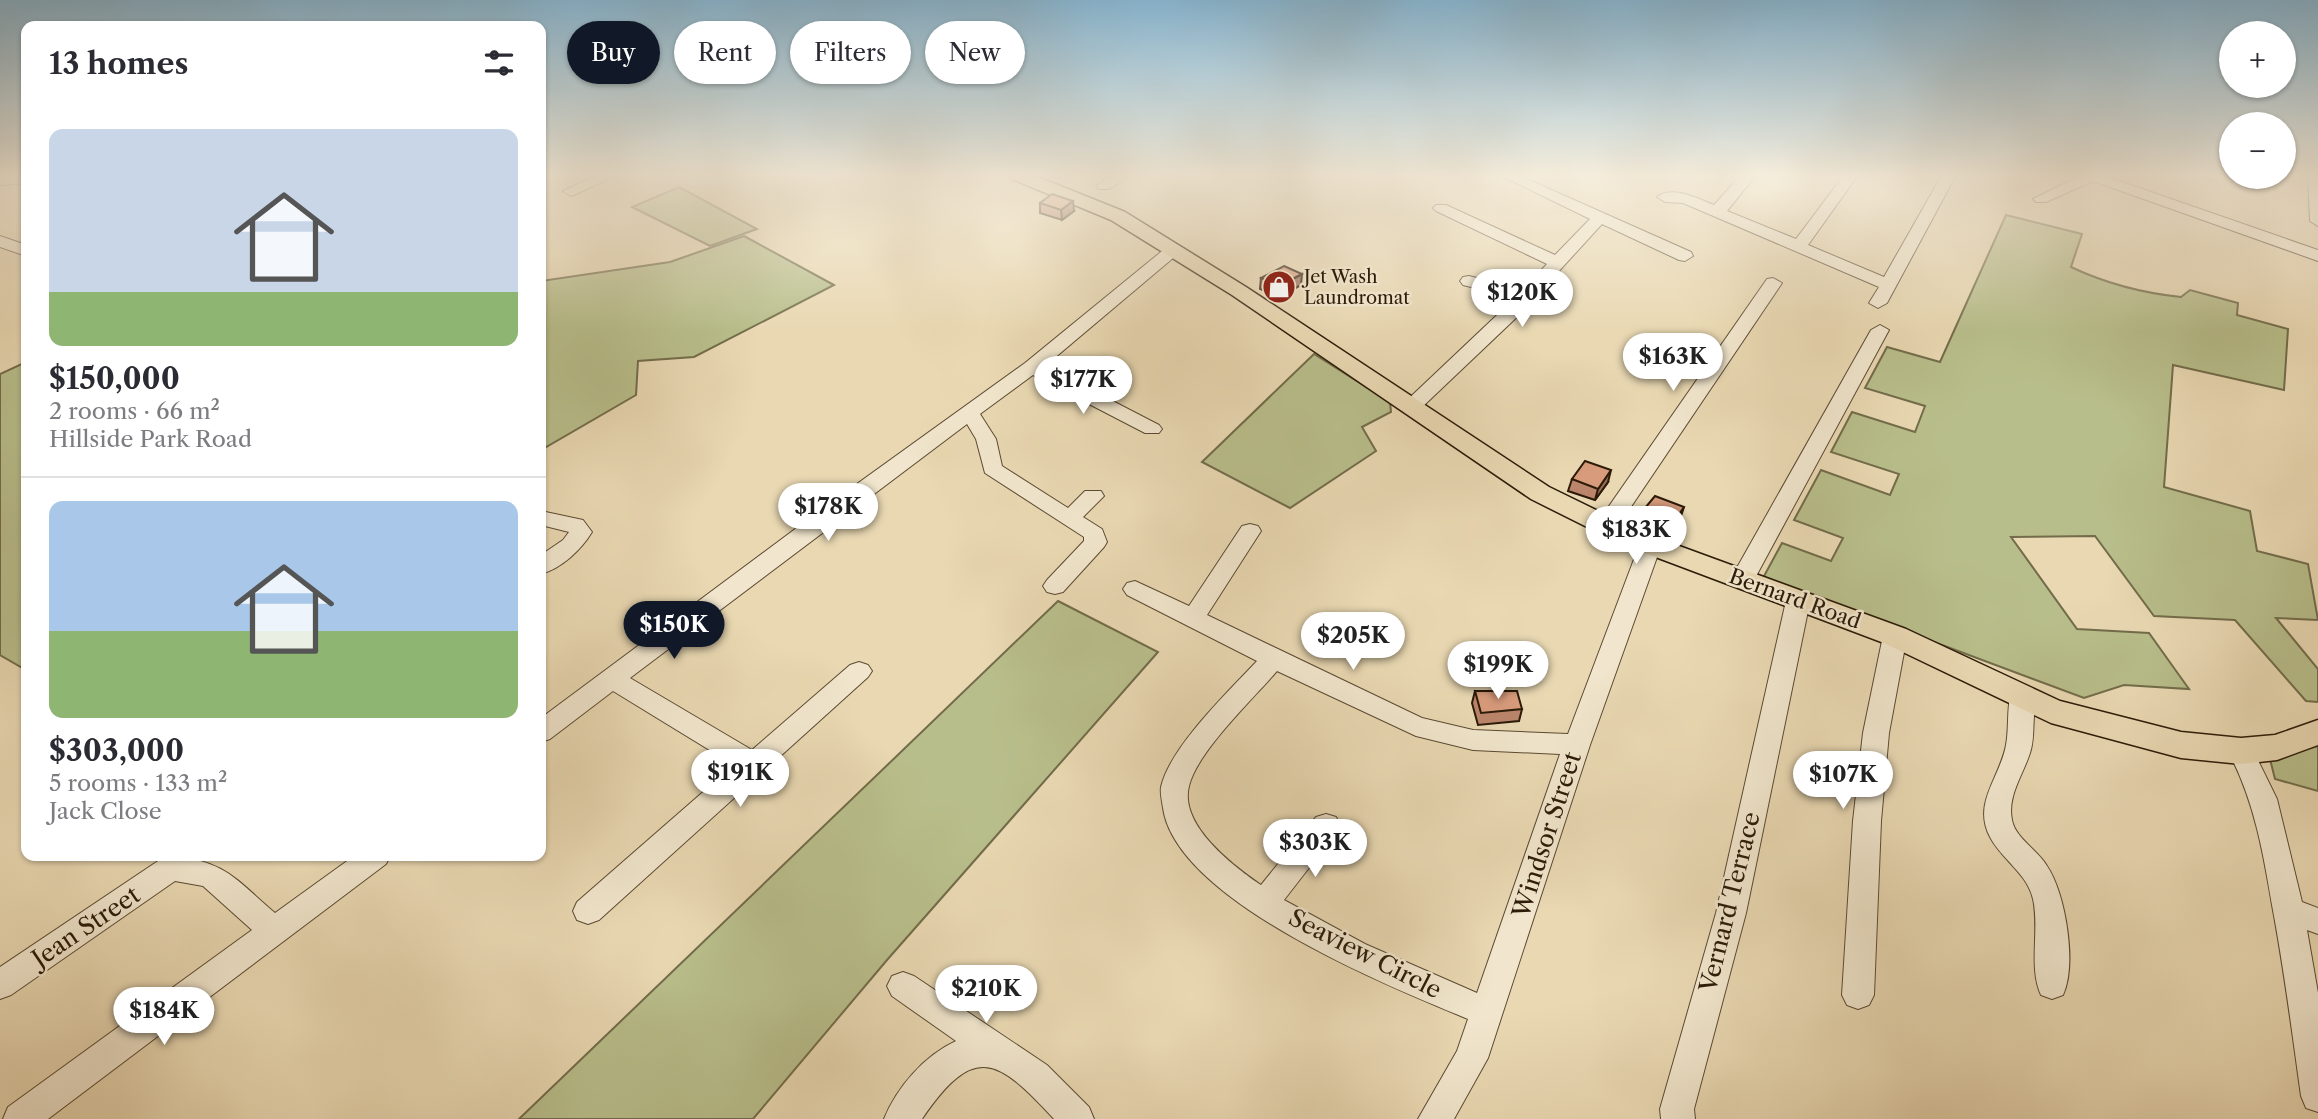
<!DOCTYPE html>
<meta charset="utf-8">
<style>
body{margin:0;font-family:"Libre Caslon Text",serif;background:#f2f2f3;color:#2b2b33;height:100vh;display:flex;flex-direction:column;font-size:26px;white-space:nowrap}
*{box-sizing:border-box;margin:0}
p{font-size:23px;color:#7c7c81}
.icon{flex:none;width:38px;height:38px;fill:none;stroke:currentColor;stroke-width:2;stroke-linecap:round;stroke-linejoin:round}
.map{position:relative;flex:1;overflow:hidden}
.sheet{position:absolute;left:21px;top:21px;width:525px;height:840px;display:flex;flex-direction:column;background:#fff;border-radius:14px;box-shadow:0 2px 5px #0004}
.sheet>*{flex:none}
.guide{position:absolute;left:567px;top:21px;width:665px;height:63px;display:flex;gap:14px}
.controls{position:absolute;left:2219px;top:21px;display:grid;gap:14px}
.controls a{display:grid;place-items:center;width:77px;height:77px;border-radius:50%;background:#fff;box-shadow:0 2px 5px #0004;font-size:35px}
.price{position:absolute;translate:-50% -60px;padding:0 16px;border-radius:24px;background:#fff;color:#222;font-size:23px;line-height:46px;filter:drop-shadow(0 2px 4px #0008)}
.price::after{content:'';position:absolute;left:50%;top:42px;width:21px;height:16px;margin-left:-10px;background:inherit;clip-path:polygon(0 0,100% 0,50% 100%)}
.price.active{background:#111827;color:#fff}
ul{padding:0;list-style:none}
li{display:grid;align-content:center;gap:14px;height:371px;padding:0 28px}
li+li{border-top:2px solid #e1e1e2}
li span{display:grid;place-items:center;height:217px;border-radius:14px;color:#555}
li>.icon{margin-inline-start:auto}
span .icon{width:126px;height:126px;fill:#fffc;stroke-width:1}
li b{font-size:30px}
h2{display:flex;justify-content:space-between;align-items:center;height:84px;padding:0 28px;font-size:30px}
.chip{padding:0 24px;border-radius:32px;background:#fff;box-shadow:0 2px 5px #0004;font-size:24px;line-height:63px}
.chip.active{background:#111827;color:#fff}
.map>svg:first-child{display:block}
.green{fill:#b8be8b;stroke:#726c4a;stroke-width:2}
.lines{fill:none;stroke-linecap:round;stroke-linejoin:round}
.minor-casing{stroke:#5b4a32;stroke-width:2}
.major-casing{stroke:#2c1b08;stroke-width:3}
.minor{fill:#f1e6cd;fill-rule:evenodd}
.major{fill:#e9d8b2;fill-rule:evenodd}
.wall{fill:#ba856b;stroke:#2c1b08;stroke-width:2}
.shaded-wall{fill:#976c57;stroke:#2c1b08;stroke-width:2}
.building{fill:#d89b7c;stroke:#2c1b08;stroke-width:2}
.labels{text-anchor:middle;stroke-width:5;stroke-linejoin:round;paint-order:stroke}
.far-poi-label{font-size:18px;fill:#2c1b08;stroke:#f1e6cd;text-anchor:start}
.street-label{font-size:21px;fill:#2c1b08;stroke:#f1e6cd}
.near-street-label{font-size:24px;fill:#2c1b08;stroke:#f1e6cd}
</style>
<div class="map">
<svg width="2318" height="1119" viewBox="0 0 2318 1119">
<rect width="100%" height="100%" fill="#e9d8b2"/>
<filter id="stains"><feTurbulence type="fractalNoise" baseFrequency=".00286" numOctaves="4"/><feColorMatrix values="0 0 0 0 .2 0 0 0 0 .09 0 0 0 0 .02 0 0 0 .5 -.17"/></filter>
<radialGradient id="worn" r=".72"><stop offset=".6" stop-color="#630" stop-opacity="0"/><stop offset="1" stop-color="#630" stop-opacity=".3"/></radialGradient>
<!-- green -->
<g class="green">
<polygon points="679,187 757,229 710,246 632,207"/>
<path d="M 2006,215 L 2082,234 L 2071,267 C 2107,284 2142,293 2181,297 L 2190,290 L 2238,303 L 2237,315 L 2288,329 L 2284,390 L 2173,365 L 2164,487 L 2250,511 L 2257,551 L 2308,564 L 2318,620 L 2276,618 L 2318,669 L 2318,702 L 2306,701 L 2235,620 L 2154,616 L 2095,536 L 2011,537 L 2077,629 L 2149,633 L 2189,689 L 2124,685 L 2084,698 L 1763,578 L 1782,543 L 1831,561 L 1843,538 L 1794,520 L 1821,470 L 1890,495 L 1899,474 L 1831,452 L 1852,412 L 1915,432 L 1925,406 L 1865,388 L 1887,347 L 1940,362 Z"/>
<polygon points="744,236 834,285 694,357 638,361 636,395 541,450 541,281 670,262"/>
<polygon points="1314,354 1390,402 1391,412 1362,427 1376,451 1290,508 1202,462"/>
<polygon points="26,362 26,670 0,655 0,374"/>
<polygon points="1058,601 1158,652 887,960 753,1119 519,1119"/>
<polygon points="2318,746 2318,791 2275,779 2270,759"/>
</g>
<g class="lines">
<defs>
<g id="minor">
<polygon points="26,175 26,183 0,185 0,177"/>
<polygon points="598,175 617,175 576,194 571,196 563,191"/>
<polygon points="1113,175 1130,175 1109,189 1099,189 1096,186"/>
<polygon points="1500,175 1518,175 1691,252 1693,256 1685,261 1679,260 1602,224 1517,317 1418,411 1404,411 1401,407 1404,403 1515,298 1463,285 1460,281 1463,277 1469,276 1523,290 1547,264 1436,211 1433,208 1436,205 1446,205 1555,255 1590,219"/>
<path d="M 1741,175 L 1756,175 L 1727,211 L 1796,239 L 1844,175 L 1858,175 L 1808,245 L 1884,277 L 1942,175 L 1956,175 L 1887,303 L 1878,308 L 1869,303 L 1879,287 L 1683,203 L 1665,202 L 1657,197 C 1672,185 1699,199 1714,205 Z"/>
<polygon points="2082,175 2102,175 2318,250 2318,261 2093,181 2046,202 2036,202 2033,199"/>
<polygon points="2206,175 2220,175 2212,180 2207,179"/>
<polygon points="2308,175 2318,175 2318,226 2310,221"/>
<polygon points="0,236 26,245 26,256 0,247"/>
<polygon points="1173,245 1179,247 1181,250 1179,253 1045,366 1159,425 1162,429 1159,433 1145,433 1033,375 980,414 996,439 1002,466 1068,508 1085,491 1101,491 1104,496 1083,517 1102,529 1107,542 1104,547 1063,592 1055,594 1047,592 1043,586 1047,580 1084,541 1084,537 985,473 976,439 967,424 630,678 752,750 850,665 859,662 868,665 872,671 868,677 599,920 588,924 577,920 573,911 577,902 734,765 613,691 550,739 541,742 541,718 818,512 1025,363 1167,247"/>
<polygon points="1773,278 1782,283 1614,532 1598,532 1595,527 1598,522 1767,279"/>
<polygon points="1880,325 1889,330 1754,580 1750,585 1742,588 1734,585 1730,580 1871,330"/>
<path d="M 541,511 L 583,520 L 592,532 C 581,550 562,568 541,574 L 541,555 L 563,540 L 569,532 L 541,525 Z"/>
<path d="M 1250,524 L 1258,526 L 1261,531 L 1207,615 L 1422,718 L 1473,730 L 1568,734 L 1639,546 L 1642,541 L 1650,539 L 1658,541 L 1661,546 L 1590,745 L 1488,1058 L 1454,1119 L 1418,1119 L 1457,1051 L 1468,1019 C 1389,987 1176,900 1163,808 C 1162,801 1160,793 1161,787 C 1170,747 1229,691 1257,661 L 1127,595 L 1123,589 L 1127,583 L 1135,581 L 1189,606 L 1242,526 ZM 1277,671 L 1416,736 L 1473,750 L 1560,754 L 1477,993 L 1365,944 L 1284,900 L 1336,833 L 1340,825 L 1336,817 L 1326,814 L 1316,817 L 1261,885 C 1233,866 1179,825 1189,786 C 1197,752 1253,699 1277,671 Z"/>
<polygon points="1798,593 1806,595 1810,601 1746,913 1694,1109 1695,1119 1661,1119 1660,1109 1716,913 1786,601 1790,595"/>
<polygon points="1895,627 1904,630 1907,636 1889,733 1881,821 1874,995 1869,1005 1858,1009 1847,1005 1842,995 1853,821 1863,733 1883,636 1886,630"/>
<path d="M 2023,688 L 2032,690 C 2037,699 2034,706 2034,716 C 2033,729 2034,741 2030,753 C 2023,775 2007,796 2012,820 C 2015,838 2038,850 2047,866 C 2066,894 2077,965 2063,995 L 2052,999 L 2041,995 C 2028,967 2040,930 2033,899 C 2027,873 2002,860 1990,837 C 1972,803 2000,778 2006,745 C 2009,729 2007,713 2010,697 L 2014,690 Z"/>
<path d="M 2241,741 L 2250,744 L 2277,799 L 2302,902 L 2318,908 L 2318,934 L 2307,930 L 2318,993 L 2318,1112 L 2306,1108 L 2301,1096 C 2292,1032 2284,968 2272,905 C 2263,851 2254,800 2228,751 L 2232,744 Z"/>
<path d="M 171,856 C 226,861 235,879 275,913 L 354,856 L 390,856 L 386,864 L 48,1119 L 3,1119 L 8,1107 L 252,930 L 203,886 L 175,881 L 11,995 L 0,999 L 0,967 L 161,859 Z"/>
<path d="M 903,972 L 914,976 L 1047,1065 L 1089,1107 L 1094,1119 L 1054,1119 C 997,1057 974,1043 922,1119 L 884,1119 C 897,1087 924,1056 956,1041 L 892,996 L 887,986 L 892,976 Z"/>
</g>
<polygon id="major" points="1009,175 1033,175 1125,212 1246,287 1549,487 1641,532 1906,629 2060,701 2181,732 2241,738 2275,735 2318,720 2318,745 2277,760 2241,764 2181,758 2051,723 1884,643 1621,544 1531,499 1232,295 1111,220 1012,179"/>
</defs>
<!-- minor casing -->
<use href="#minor" class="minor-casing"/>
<!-- major casing -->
<use href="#major" class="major-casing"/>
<!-- minor -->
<use href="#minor" class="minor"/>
<!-- major -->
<use href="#major" class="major"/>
</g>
<!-- wall -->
<g class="wall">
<polygon points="1040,203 1074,211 1062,220 1040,213"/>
<polygon points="1261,278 1301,285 1278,297 1260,289"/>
<polygon points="1572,479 1608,482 1595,500 1568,491"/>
<polygon points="1640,514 1680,519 1667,538 1637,526"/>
<polygon points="1475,691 1522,709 1519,721 1478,725 1472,703"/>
</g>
<!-- shaded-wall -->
<g class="shaded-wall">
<polygon points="1073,201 1074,211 1062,220 1061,210"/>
<polygon points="1302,274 1301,285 1278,297 1279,286"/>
<polygon points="1611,470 1608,482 1595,500 1598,489"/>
<polygon points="1684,507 1680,519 1667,538 1671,526"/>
</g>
<!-- building -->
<g class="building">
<polygon points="1052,194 1073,201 1061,210 1040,203"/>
<polygon points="1284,266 1302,274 1279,286 1261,278"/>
<polygon points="1585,461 1611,470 1598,489 1572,479"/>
<polygon points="1655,496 1684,507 1671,526 1640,514"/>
<polygon points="1475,691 1517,691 1522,709 1481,713"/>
</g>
<!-- sky -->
<linearGradient id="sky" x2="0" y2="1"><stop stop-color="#87b6d2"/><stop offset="0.53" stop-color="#f5eddc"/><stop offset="1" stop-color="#f5eddc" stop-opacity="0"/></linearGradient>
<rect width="2318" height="331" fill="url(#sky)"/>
<!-- icons -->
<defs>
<symbol id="shop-disc" viewBox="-11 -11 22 22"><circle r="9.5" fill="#8f2418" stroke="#f1e6cd"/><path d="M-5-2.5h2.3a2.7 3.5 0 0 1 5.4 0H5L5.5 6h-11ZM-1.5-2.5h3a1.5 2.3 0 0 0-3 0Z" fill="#fff"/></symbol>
</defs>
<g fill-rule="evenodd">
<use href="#shop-disc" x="1260" y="268" width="38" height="38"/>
</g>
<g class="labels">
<!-- far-poi labels -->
<g class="far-poi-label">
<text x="1304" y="283">Jet Wash<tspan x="1304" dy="21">Laundromat</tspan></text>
</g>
<!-- street labels -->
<g class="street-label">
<text transform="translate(1795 599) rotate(20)" y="7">Bernard Road</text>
</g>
<!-- near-street labels -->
<g class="near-street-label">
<text transform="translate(1547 835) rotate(-72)" y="8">Windsor Street</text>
<text transform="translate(1730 902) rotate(-76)" y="8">Vernard Terrace</text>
<text transform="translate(86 927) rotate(-34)" y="8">Jean Street</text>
<text transform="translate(1365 954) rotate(27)" y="8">Seaview Circle</text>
</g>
</g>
<rect width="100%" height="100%" filter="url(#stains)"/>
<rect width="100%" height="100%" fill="url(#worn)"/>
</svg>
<div class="controls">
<a>+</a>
<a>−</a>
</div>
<b class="price" style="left:1522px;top:329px">$120K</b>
<b class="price" style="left:1673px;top:393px">$163K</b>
<b class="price" style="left:1083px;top:416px">$177K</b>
<b class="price" style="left:828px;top:543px">$178K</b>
<b class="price" style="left:1636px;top:566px">$183K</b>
<b class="price active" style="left:674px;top:661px">$150K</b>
<b class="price" style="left:1353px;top:672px">$205K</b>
<b class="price" style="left:1498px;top:701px">$199K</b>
<b class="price" style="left:740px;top:809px">$191K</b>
<b class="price" style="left:1843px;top:811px">$107K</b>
<b class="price" style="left:1315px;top:879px">$303K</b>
<b class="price" style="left:986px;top:1025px">$210K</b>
<b class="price" style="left:164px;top:1047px">$184K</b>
<div class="guide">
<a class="chip active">Buy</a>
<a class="chip">Rent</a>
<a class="chip">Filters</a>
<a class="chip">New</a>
</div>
<section class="sheet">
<h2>13 homes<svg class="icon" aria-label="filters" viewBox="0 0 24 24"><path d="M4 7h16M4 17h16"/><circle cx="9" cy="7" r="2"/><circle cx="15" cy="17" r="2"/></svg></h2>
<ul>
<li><span style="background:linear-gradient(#c9d6e8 75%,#8fb573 0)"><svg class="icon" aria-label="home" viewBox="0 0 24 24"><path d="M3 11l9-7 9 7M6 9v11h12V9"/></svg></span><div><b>$150,000</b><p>2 rooms · 66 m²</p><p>Hillside Park Road</p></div></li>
<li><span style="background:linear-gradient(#a9c7e8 60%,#8fb573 0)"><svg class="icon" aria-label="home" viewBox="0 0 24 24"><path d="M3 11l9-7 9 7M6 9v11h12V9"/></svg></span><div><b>$303,000</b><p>5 rooms · 133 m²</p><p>Jack Close</p></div></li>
</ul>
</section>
</div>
